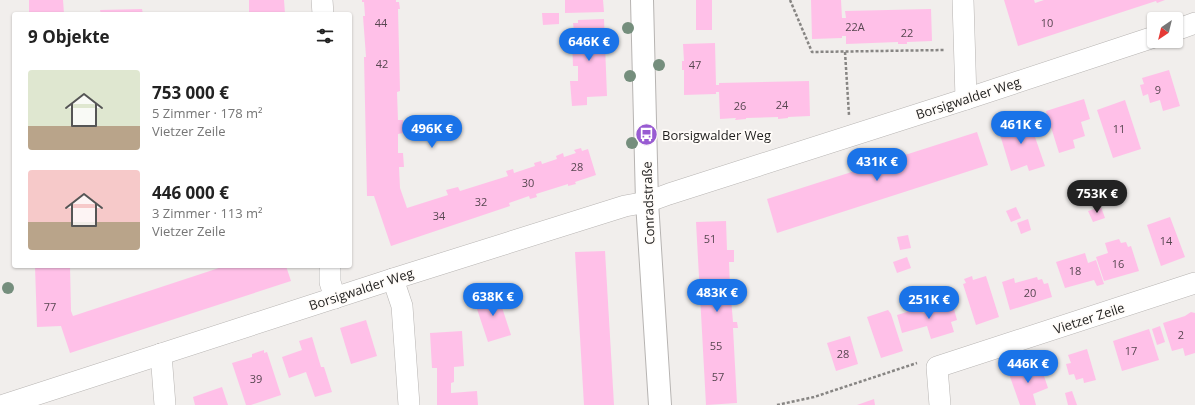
<!DOCTYPE html>
<html lang="de">
<meta charset="utf-8">
<style>
body{margin:0;font-family:"Open Sans",sans-serif;background:#f6f6f6;color:#222;height:100vh;display:flex;flex-direction:column;font-size:15px;white-space:nowrap}
*{box-sizing:border-box;margin:0}
p{font-size:13px;color:#767676}
.icon{flex:none;width:22px;height:22px;fill:none;stroke:currentColor;stroke-width:2;stroke-linecap:round;stroke-linejoin:round}
.map{position:relative;flex:1;overflow:hidden}
.details{position:absolute;left:12px;top:12px;width:340px;height:256px;display:flex;flex-direction:column;background:#fff;border-radius:4px;box-shadow:0 1px 3px #0004}
.details>*{flex:none}
.needle{width:26px;rotate:215deg}
.controls{position:absolute;left:1147px;top:12px;display:grid;gap:8px}
.controls a{display:grid;place-items:center;width:36px;height:36px;border-radius:4px;background:#fff;box-shadow:0 1px 3px #0004;font-size:20px}
.price{position:absolute;translate:-50% -34px;padding:0 9px;border-radius:14px;background:#1a73e8;color:#fff;font-size:13px;line-height:26px;filter:drop-shadow(0 1px 2px #0008)}
.price::after{content:'';position:absolute;left:50%;top:24px;width:12px;height:9px;margin-left:-6px;background:inherit;clip-path:polygon(0 0,100% 0,50% 100%)}
.price.current{background:#222;color:#fff}
ul{padding:0;list-style:none}
li{display:flex;align-items:center;gap:12px;height:100px;padding:0 16px}
li span{display:grid;place-items:center;flex:none;width:112px;height:80px;border-radius:4px;color:#555}
li>.icon{margin-inline-start:auto}
span .icon{width:48px;height:48px;fill:#fffc;stroke-width:1}
li b{font-size:17px}
h2{display:flex;justify-content:space-between;align-items:center;height:48px;padding:0 16px;font-size:17px}
.map>svg:first-child{display:block}
.building{fill:#ffc0e8}
.lines{fill:none;stroke-linecap:round;stroke-linejoin:round}
.street-casing{stroke:#b7b4b2;stroke-width:22}
.secondary-casing{stroke:#b7b4b2;stroke-width:24}
.path{stroke:#878583;stroke-width:2.5;stroke-dasharray:3 2;stroke-linecap:butt}
.street{stroke:#fff;stroke-width:21}
.secondary{stroke:#fff;stroke-width:22}
.tree{fill:#758e7d}
.labels{text-anchor:middle;stroke-width:3.5;stroke-linejoin:round;paint-order:stroke}
.number-label{font-size:11px;fill:#574650}
.street-label{font-size:13px;fill:#1f1e1d;stroke:#fffcf9}
.poi-label{font-size:13px;fill:#1f1e1d;stroke:#fffcf9;text-anchor:start}
</style>
<div class="map">
<svg width="1195" height="405" viewBox="0 0 1195 405">
<rect width="100%" height="100%" fill="#f1eeec"/>
<!-- building -->
<g class="building">
<polygon points="29,0 63,0 64,14 29,14"/>
<polygon points="249,0 284,0 285,14 249,14"/>
<polygon points="362,0 396,0 396,2 399,2 400,9 398,9 400,91 397,92 398,120 403,120 403,133 398,134 398,153 403,153 404,167 399,167 400,188 407,208 448,195 446,190 458,187 460,191 508,176 506,171 513,169 514,173 535,166 534,163 541,161 542,164 557,159 556,156 563,153 564,157 576,153 574,150 581,148 582,151 588,149 596,175 575,182 576,184 568,186 568,184 536,194 537,197 530,199 529,196 509,203 510,206 391,246 374,196 367,196 364,57 366,57 363,16 365,16 364,2 362,2"/>
<polygon points="565,0 603,0 604,12 565,13"/>
<rect x="696" y="0" width="16" height="30"/>
<polygon points="811,0 841,0 842,18 846,18 845,11 931,9 932,41 907,42 907,44 898,44 898,42 846,44 846,36 842,36 842,38 812,39"/>
<polygon points="1004,0 1034,0 1035,3 1044,0 1165,0 1157,3 1156,1 1018,46"/>
<polygon points="142,9 143,14 101,14 100,10"/>
<polygon points="542,13 559,13 559,24 543,25"/>
<polygon points="604,19 607,96 587,97 587,105 572,106 570,81 578,81 578,66 573,66 572,39 579,39 578,31 574,31 573,23 578,23 578,20"/>
<polygon points="715,43 716,85 719,85 719,83 809,81 810,116 788,117 788,118 778,119 778,117 746,118 746,119 735,120 736,118 720,119 719,92 716,92 716,94 684,95 684,70 682,70 682,61 684,61 683,44"/>
<polygon points="1169,70 1180,106 1163,111 1160,100 1150,103 1148,94 1143,96 1140,85 1144,84 1142,78"/>
<polygon points="1084,99 1090,119 1081,122 1085,136 1073,140 1075,148 1059,153 1046,111"/>
<polygon points="1125,100 1141,149 1113,158 1097,110"/>
<polygon points="1029,118 1032,128 1035,127 1038,136 1035,137 1045,166 1029,171 1027,165 1011,171 998,128"/>
<polygon points="977,132 988,165 777,233 767,199"/>
<polygon points="1016,207 1021,218 1011,222 1006,211"/>
<polygon points="1101,207 1105,218 1093,222 1088,211"/>
<polygon points="1170,217 1185,257 1161,266 1147,225"/>
<polygon points="1028,219 1031,230 1021,234 1017,223"/>
<polygon points="726,221 727,250 734,250 734,262 729,262 730,287 735,287 736,298 731,298 733,322 737,322 738,328 733,328 737,403 706,405 696,222"/>
<polygon points="908,235 911,248 900,250 897,237"/>
<polygon points="1119,239 1121,243 1126,242 1128,247 1131,246 1139,271 1104,281 1096,257 1108,253 1105,243"/>
<polygon points="605,251 614,405 584,405 575,252"/>
<polygon points="1085,253 1088,263 1096,260 1104,284 1097,286 1094,280 1065,288 1056,262"/>
<polygon points="907,257 911,268 897,273 893,262"/>
<polygon points="35,266 70,266 71,311 73,316 225,266 286,266 291,281 70,353 61,326 37,327"/>
<polygon points="972,276 973,280 986,276 999,317 976,325 963,284 966,283 964,279"/>
<polygon points="1037,277 1038,280 1042,279 1044,284 1048,283 1052,297 1010,310 1002,282 1014,278 1015,283"/>
<polygon points="497,292 511,335 488,342 474,300"/>
<polygon points="952,302 957,320 951,322 954,332 931,339 927,326 902,333 897,315 907,312 906,309 920,305 923,313 944,306 944,304"/>
<polygon points="888,310 891,314 903,351 881,358 867,317"/>
<polygon points="1191,312 1195,313 1195,353 1185,356 1183,348 1172,351 1163,323 1185,316"/>
<polygon points="366,320 377,356 351,364 340,328"/>
<polygon points="1160,326 1165,342 1157,345 1152,329"/>
<polygon points="1149,329 1159,360 1122,371 1113,341"/>
<polygon points="462,331 464,366 454,367 454,382 451,383 451,393 477,391 478,405 437,405 437,368 432,368 430,333"/>
<polygon points="850,336 858,364 836,371 827,343"/>
<polygon points="312,337 321,367 324,367 332,392 315,397 306,372 289,378 282,357 302,350 299,341"/>
<polygon points="1087,349 1096,380 1084,383 1083,378 1076,380 1074,374 1069,375 1066,364 1071,363 1068,355"/>
<polygon points="264,350 264,353 267,352 281,395 251,405 246,405 232,363 252,357 252,354"/>
<polygon points="1040,364 1048,388 1033,394 1036,405 1020,405 1009,374"/>
<polygon points="222,387 228,405 195,405 193,397"/>
<polygon points="1072,391 1077,405 1068,405 1065,393"/>
<polygon points="874,399 875,405 857,405"/>
</g>
<g class="lines">
<defs>
<g id="street">
<polyline points="322,0 323,14"/>
<polyline points="963,0 966,99"/>
<polyline points="1176,30 1195,23"/>
<polyline points="330,266 330,282 335,298"/>
<polyline points="393,279 402,306 409,405"/>
<polyline points="161,354 165,405"/>
<polyline points="4,405 393,279 625,206 647,202 669,194 966,99 1154,37"/>
<polyline points="940,405 937,367 1195,283"/>
</g>
<polyline id="secondary" points="642,0 647,202 660,405"/>
</defs>
<!-- street casing -->
<use href="#street" class="street-casing"/>
<!-- secondary casing -->
<use href="#secondary" class="secondary-casing"/>
<!-- path -->
<g class="path">
<polyline points="790,0 812,52 945,50"/>
<polyline points="845,52 849,115"/>
<polyline points="777,405 814,397 917,363"/>
</g>
<!-- street -->
<use href="#street" class="street"/>
<!-- secondary -->
<use href="#secondary" class="secondary"/>
</g>
<!-- trees -->
<g class="tree">
<circle cx="628" cy="28" r="6"/>
<circle cx="659" cy="65" r="6"/>
<circle cx="630" cy="76" r="6"/>
<circle cx="632" cy="143" r="6"/>
<circle cx="8" cy="288" r="6"/>
</g>
<!-- icons -->
<defs>
<symbol id="bus-disc" viewBox="-11 -11 22 22"><circle r="9.5" fill="#985bd2" stroke="#fffcf9"/><path d="M-5-6H5V4H4V6H2V4H-2V6H-4V4H-5ZM-3.5-4V0h7V-4ZM-3.5 1.2v1.5H-2V1.2ZM2 1.2v1.5H3.5V1.2Z" fill="#fff"/></symbol>
</defs>
<g fill-rule="evenodd">
<use href="#bus-disc" x="634" y="122" width="25" height="25"/>
</g>
<g class="labels">
<!-- number labels -->
<g class="number-label">
<text x="381" y="27">44</text>
<text x="1047" y="27">10</text>
<text x="855" y="31">22A</text>
<text x="907" y="37">22</text>
<text x="382" y="68">42</text>
<text x="695" y="69">47</text>
<text x="1158" y="94">9</text>
<text x="782" y="109">24</text>
<text x="740" y="110">26</text>
<text x="1119" y="133">11</text>
<text x="577" y="171">28</text>
<text x="528" y="187">30</text>
<text x="481" y="206">32</text>
<text x="439" y="220">34</text>
<text x="710" y="243">51</text>
<text x="1166" y="245">14</text>
<text x="1118" y="268">16</text>
<text x="1075" y="275">18</text>
<text x="1030" y="297">20</text>
<text x="50" y="311">77</text>
<text x="1181" y="339">2</text>
<text x="716" y="350">55</text>
<text x="1131" y="355">17</text>
<text x="843" y="358">28</text>
<text x="718" y="381">57</text>
<text x="256" y="383">39</text>
</g>
<!-- street labels -->
<g class="street-label">
<text transform="translate(968 98) rotate(-18)" y="5">Borsigwalder Weg</text>
<text transform="translate(648 203) rotate(-92)" y="5">Conradstraße</text>
<text transform="translate(361 289) rotate(-18)" y="5">Borsigwalder Weg</text>
<text transform="translate(1089 318) rotate(-18)" y="5">Vietzer Zeile</text>
</g>
<!-- poi labels -->
<g class="poi-label">
<text x="662" y="140">Borsigwalder Weg</text>
</g>
</g>
</svg>
<div class="controls">
<a><svg class="needle" viewBox="-14 -14 28 28"><path d="M0-13l5 13h-10z" fill="#e53935"/><path d="M0 13l5-13h-10z" fill="#767676"/></svg></a>
</div>
<b class="price" style="left:589px;top:62px">646K €</b>
<b class="price" style="left:1021px;top:145px">461K €</b>
<b class="price" style="left:432px;top:149px">496K €</b>
<b class="price" style="left:877px;top:182px">431K €</b>
<b class="price current" style="left:1097px;top:214px">753K €</b>
<b class="price" style="left:717px;top:313px">483K €</b>
<b class="price" style="left:493px;top:317px">638K €</b>
<b class="price" style="left:929px;top:320px">251K €</b>
<b class="price" style="left:1028px;top:384px">446K €</b>
<section class="details">
<h2>9 Objekte<svg class="icon" aria-label="filters" viewBox="0 0 24 24"><path d="M4 7h16M4 17h16"/><circle cx="9" cy="7" r="2"/><circle cx="15" cy="17" r="2"/></svg></h2>
<ul>
<li><span style="background:linear-gradient(#dfe7d0 70%,#b9a48a 0)"><svg class="icon" aria-label="home" viewBox="0 0 24 24"><path d="M3 11l9-7 9 7M6 9v11h12V9"/></svg></span><div><b>753 000 €</b><p>5 Zimmer · 178 m²</p><p>Vietzer Zeile</p></div></li>
<li><span style="background:linear-gradient(#f6c9c9 65%,#b9a48a 0)"><svg class="icon" aria-label="home" viewBox="0 0 24 24"><path d="M3 11l9-7 9 7M6 9v11h12V9"/></svg></span><div><b>446 000 €</b><p>3 Zimmer · 113 m²</p><p>Vietzer Zeile</p></div></li>
</ul>
</section>
</div>
